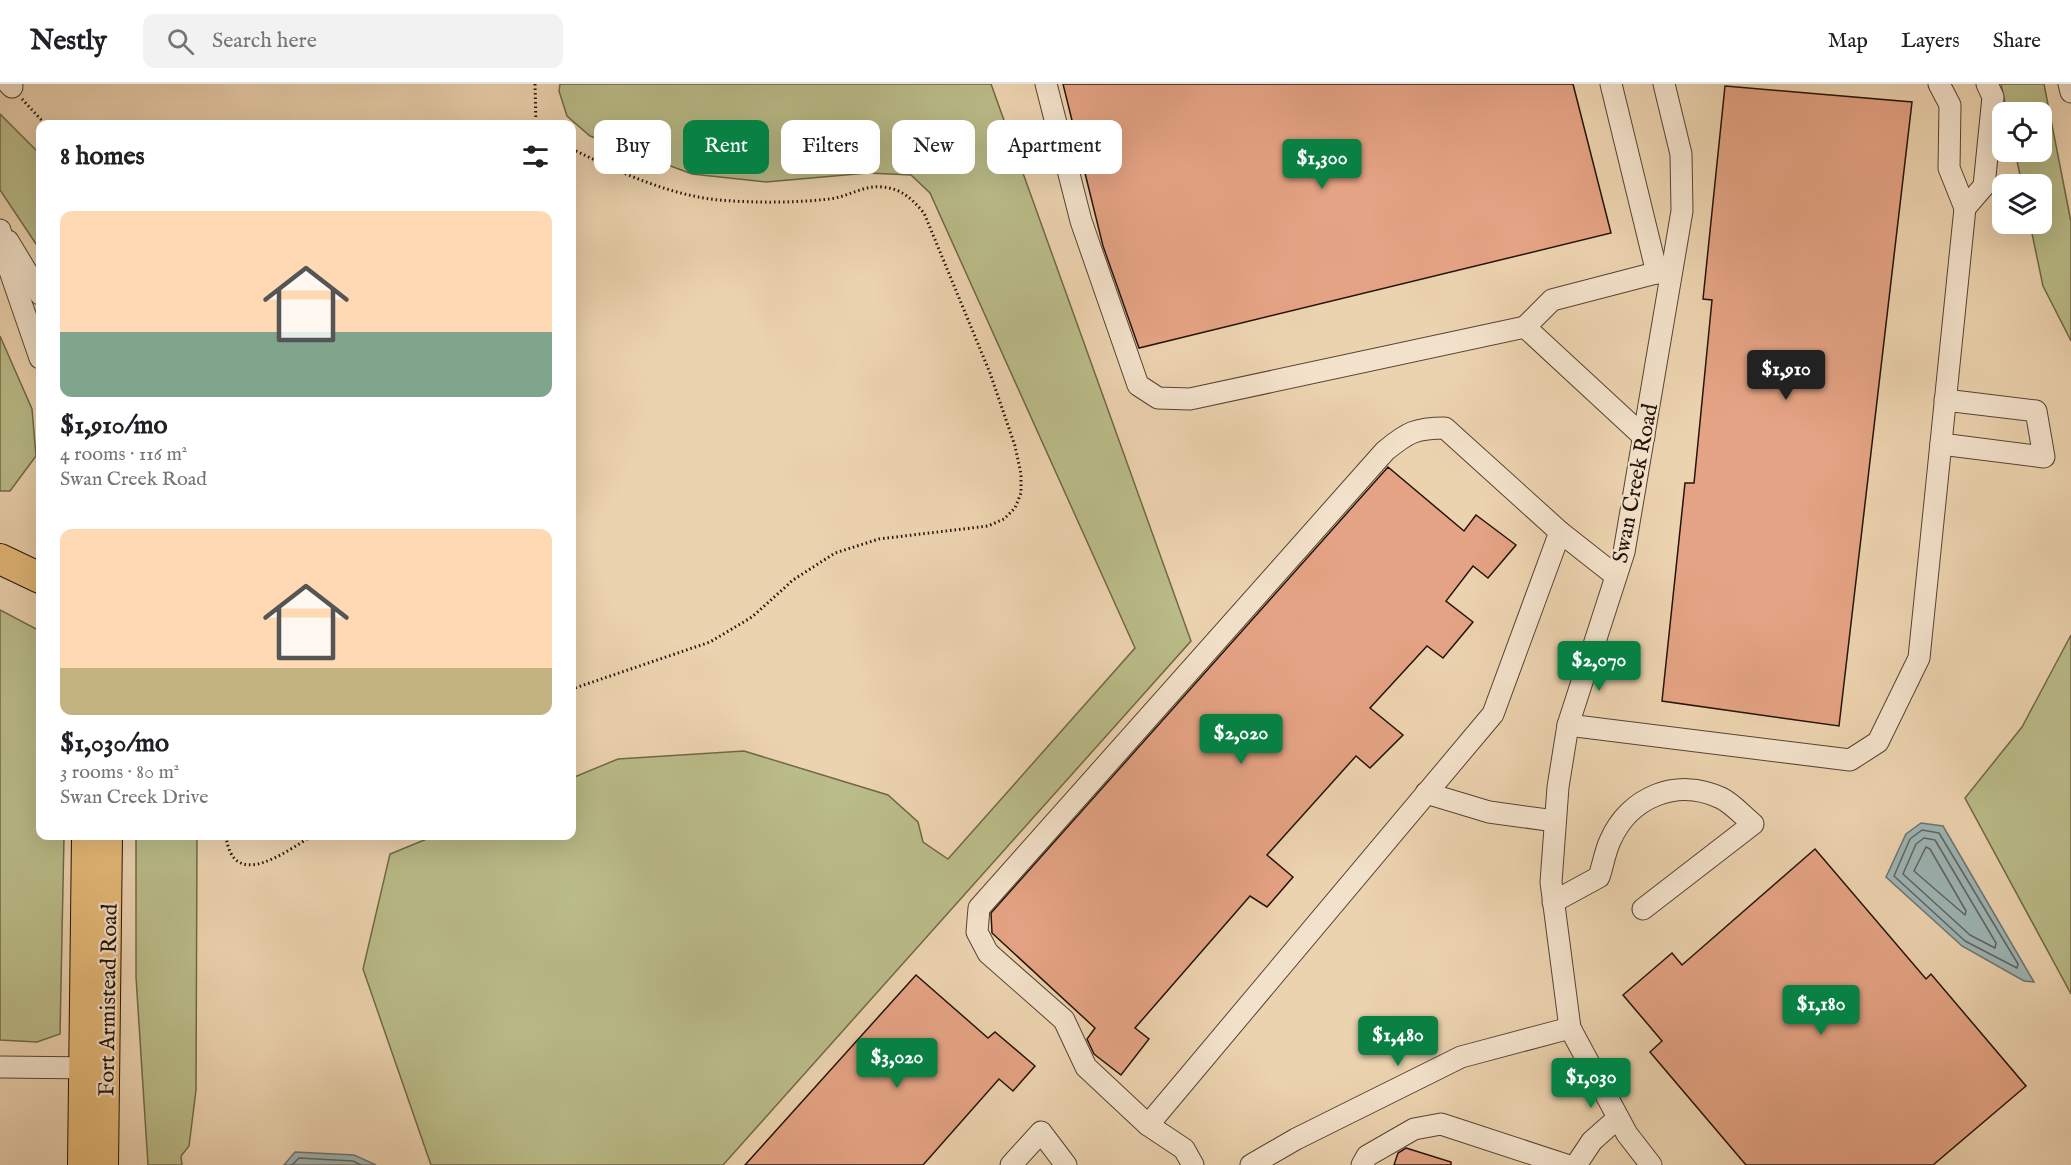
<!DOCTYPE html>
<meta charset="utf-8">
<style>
body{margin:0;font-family:"IM FELL English",serif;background:#f2f2f2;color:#202124;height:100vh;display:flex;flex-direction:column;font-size:22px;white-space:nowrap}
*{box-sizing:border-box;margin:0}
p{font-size:20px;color:#757577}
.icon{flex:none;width:33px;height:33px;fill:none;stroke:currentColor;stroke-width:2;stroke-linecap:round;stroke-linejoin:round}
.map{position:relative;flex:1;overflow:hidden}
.sheet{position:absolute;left:36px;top:36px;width:540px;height:720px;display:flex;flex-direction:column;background:#fff;border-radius:12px;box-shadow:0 6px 24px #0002}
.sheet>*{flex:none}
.banner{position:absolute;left:594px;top:36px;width:570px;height:54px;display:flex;gap:12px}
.controls{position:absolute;left:1992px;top:18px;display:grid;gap:12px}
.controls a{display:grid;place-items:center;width:60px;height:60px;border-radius:12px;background:#fff;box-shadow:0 6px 24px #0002;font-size:30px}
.price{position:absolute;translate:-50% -51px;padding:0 14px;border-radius:6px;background:#0b8043;color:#fff;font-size:20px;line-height:39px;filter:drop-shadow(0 2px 3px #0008)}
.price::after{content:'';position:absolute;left:50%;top:36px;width:18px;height:14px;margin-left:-9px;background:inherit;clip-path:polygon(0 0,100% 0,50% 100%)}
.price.selected{background:#222;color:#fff}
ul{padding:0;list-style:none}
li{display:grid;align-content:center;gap:12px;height:318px;padding:0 24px}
li span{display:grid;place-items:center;height:186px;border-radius:12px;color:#555}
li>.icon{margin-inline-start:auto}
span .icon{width:108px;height:108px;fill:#fffc;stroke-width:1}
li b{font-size:26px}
h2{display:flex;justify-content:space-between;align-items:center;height:72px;padding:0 24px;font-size:26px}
.pill{padding:0 21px;border-radius:12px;background:#fff;box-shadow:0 6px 24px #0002;font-size:21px;line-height:54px}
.pill.selected{background:#0b8043;color:#fff}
header{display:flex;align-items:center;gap:36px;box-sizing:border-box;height:84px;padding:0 30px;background:#fff;border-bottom:2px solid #e0e0e0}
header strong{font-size:28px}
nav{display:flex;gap:33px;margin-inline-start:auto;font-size:21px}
.search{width:420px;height:54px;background:#f2f2f2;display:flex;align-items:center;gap:15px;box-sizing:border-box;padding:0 21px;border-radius:12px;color:#757577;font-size:22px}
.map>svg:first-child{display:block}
.green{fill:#babc89;stroke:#706848;stroke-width:1.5}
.water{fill:#9db5b6;stroke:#6d7470;stroke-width:1.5}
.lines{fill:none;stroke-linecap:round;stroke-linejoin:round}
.shore{stroke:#61645f;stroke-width:1.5}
.building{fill:#e4a384;stroke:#251308;stroke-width:1.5}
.minor-casing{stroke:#574332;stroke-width:23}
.major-casing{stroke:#251308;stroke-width:28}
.highway-casing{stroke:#251308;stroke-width:32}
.path{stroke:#251308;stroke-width:3;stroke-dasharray:1.5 3;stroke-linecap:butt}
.minor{stroke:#f3e2cb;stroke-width:21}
.major{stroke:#e6ba78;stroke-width:26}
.highway{stroke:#e6ba78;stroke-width:30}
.labels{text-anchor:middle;stroke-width:4.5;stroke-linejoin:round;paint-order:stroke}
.street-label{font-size:22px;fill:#251308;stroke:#f3e2cb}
</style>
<header>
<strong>Nestly</strong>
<div class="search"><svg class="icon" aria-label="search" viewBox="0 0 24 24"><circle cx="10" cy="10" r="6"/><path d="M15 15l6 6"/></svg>Search here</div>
<nav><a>Map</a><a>Layers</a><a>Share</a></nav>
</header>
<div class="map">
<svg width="2071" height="1081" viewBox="0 0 2071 1081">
<rect width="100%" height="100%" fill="#ecd3af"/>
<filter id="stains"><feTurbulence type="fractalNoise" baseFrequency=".00333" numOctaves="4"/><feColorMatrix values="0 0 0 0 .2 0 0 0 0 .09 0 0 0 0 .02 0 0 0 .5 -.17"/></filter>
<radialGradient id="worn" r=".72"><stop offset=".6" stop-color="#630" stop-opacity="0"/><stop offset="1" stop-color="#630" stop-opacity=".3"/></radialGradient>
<!-- green -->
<g class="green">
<polygon points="560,0 991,0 1191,557 723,1081 431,1081 363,885 390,770 434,752 572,752 572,694 618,675 744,667 888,711 918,738 923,758 948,775 1135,564 930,109 911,91 868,89 766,98 692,90 590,52 567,32 559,7"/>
<polygon points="2001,0 2044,0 2071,138 2071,257 2043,202 2030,140 2042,140 2042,100 2022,100 2015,68 2042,68 2042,28 2007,28"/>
<polygon points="0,30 40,70 40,166 0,106"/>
<polygon points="0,252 32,325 36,372 10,407 0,407"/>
<polygon points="0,526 40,547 40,752 64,752 60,950 37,958 0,956"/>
<polygon points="2071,551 2071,910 1965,714 2022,643"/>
<polygon points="136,752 197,752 196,1006 189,1062 181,1072 182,1081 148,1081 136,893"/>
</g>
<!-- water -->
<g class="water">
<polygon points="1921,739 1943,742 2034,898 2024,897 1962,862 1886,793 1906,750"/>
<polygon points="295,1068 354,1071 376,1081 284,1081"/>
</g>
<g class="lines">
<!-- shore -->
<g class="shore">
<polygon points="1922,746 1939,749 2018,880 2017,884 1965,857 1894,792 1910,755"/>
<polygon points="1924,754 1935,756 1996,859 1995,864 1970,851 1903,790 1916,760"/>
<polygon points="1926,763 1930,765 1966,827 1965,831 1914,787"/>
<polyline points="292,1081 299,1074 353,1077 361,1081"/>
</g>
</g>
<!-- building -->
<g class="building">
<polygon points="1063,0 1573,0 1611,149 1139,264 1103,162"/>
<polygon points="1725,2 1912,18 1839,642 1662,617 1685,399 1694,399 1712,216 1703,215"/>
<polygon points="1388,383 1464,447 1476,431 1516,461 1488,494 1473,482 1446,517 1473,538 1443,574 1427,562 1370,624 1403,651 1370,684 1356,672 1267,771 1293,793 1267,823 1250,812 1135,944 1149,955 1121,991 1094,970 1087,955 1095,944 992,849 991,829"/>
<polygon points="1815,765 1926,895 1931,890 2026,1002 1933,1081 1746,1081 1650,968 1662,957 1623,911 1672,869 1682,881"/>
<polygon points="916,891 988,954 995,948 1035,982 1013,1007 999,995 923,1081 745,1081"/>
<polygon points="1406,1064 1451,1078 1451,1081 1394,1081 1398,1069"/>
</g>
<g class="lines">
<defs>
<g id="minor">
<polyline points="9,0 12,3"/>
<polyline points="1046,0 1081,137 1138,301 1158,314 1190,315 1525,243 1644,353"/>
<polyline points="1611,0 1657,189"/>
<polyline points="1939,0 1950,21 1949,84 1965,124"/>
<polyline points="2069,0 2071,8"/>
<polyline points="0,146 10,187 40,274"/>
<polyline points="8,157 40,210"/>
<polyline points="1525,243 1552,216 1671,185"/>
<polyline points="1941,360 2044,373 2036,327 1945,316"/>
<polyline points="1568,641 1850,676 1878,658 1919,574 1965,124 1984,102 1993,13 1987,0"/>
<polyline points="1426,709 1489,728 1555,737"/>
<path d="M 1553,818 L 1599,793 C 1603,781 1605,768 1610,757 C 1629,713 1677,693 1721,714 C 1732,719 1743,732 1753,740 L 1643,825"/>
<polyline points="0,983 96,984"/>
<polyline points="1148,1041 1493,630 1560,448"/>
<polyline points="1011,1081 1041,1048 1066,1081"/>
<path d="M 1193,1081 L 1184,1065 L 1148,1041 L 1086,983 L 1064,936 L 988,869 L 977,848 L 979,824 L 1385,367 C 1408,348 1416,344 1445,344 L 1560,448 L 1616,492"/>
<polyline points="1251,1081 1296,1055 1461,973 1570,944"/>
<polyline points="1362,1081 1367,1072 1414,1045 1441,1040 1566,1081"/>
<polyline points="1576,1081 1592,1057 1618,1034"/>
<polyline points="1651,1081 1627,1050 1570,944 1551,798 1558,703 1568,641 1624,468 1682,127 1681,70 1664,0"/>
</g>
<g id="major">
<polyline points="81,1081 85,752"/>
<polyline points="105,1081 109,752"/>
</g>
<polyline id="highway" points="0,475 40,494"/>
</defs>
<!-- minor casing -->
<use href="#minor" class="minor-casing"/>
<!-- major casing -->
<use href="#major" class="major-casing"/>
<!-- highway casing -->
<use href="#highway" class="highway-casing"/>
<!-- path -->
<g class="path">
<polyline points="535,0 536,40"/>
<polyline points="22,15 45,40"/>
<path d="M 572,65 C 617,87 668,111 719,116 C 754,119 794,119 829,115 C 848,113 863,101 882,103 C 901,104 912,115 924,129 L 990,289 L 1015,362 L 1021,390 L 1021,409 L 1015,424 L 1004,435 L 988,442 L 879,455 L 835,469 L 793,496 L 752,533 L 710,558 L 572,605"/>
<path d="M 226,752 C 233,808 285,768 312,752"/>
</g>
<!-- minor -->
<use href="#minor" class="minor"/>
<!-- major -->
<use href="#major" class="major"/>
<!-- highway -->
<use href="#highway" class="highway"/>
</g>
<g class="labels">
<!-- street labels -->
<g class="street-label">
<text transform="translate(1634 399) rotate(-79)" y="8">Swan Creek Road</text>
<text transform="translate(107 916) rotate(-89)" y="8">Fort Armistead Road</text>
</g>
</g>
<rect width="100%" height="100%" filter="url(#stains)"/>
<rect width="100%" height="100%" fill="url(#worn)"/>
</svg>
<div class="controls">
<a><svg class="icon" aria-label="locate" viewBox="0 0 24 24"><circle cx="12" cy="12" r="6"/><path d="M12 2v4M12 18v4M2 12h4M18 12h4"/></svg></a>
<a><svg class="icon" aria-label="layers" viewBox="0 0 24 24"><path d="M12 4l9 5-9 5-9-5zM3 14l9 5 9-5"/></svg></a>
</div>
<b class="price" style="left:1322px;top:106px">$1,300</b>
<b class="price selected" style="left:1786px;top:317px">$1,910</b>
<b class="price" style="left:1599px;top:608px">$2,070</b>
<b class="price" style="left:1241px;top:681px">$2,020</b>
<b class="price" style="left:1821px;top:952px">$1,180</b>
<b class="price" style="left:1398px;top:983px">$1,480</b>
<b class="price" style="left:897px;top:1005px">$3,020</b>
<b class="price" style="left:1591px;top:1025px">$1,030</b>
<div class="banner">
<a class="pill">Buy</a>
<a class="pill selected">Rent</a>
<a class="pill">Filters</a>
<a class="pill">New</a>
<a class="pill">Apartment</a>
</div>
<section class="sheet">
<h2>8 homes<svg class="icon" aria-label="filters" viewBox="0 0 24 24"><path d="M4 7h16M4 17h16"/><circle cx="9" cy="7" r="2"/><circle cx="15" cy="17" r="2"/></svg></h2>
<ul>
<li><span style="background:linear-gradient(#ffd9b3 65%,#7fa58c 0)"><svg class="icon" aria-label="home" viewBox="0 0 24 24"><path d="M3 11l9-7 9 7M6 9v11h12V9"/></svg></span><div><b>$1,910/mo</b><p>4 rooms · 116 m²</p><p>Swan Creek Road</p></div></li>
<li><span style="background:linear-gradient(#ffd9b3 75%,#c2b280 0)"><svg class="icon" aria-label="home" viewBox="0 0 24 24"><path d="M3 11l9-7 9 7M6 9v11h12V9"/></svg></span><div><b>$1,030/mo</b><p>3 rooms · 80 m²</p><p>Swan Creek Drive</p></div></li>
</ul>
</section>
</div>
